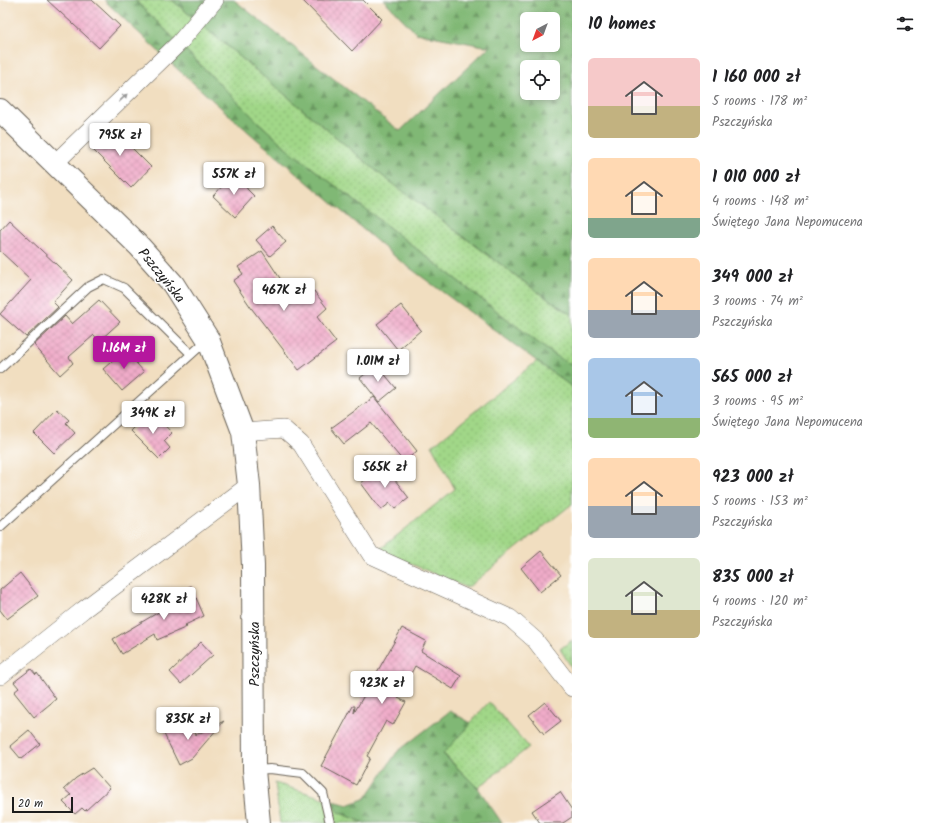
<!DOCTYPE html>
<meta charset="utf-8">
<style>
body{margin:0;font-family:Kalam,sans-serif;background:#f6f6f6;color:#202124;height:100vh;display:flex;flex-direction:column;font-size:15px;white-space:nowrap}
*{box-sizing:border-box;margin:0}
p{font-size:13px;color:#757577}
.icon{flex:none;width:22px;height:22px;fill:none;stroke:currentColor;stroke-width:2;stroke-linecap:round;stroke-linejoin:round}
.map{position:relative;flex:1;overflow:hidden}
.panel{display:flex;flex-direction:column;background:#fff;width:360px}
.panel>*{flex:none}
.needle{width:26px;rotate:221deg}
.tools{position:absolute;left:520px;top:12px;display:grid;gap:8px}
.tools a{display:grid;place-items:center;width:40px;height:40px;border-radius:6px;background:#fff;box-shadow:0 2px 6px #0003;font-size:20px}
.scale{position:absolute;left:12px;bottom:10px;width:61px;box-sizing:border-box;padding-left:4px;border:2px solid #1c1c1c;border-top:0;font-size:11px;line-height:14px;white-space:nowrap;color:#1c1c1c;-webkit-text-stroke:3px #fff;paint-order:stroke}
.price{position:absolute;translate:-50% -34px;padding:0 9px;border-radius:4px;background:#fff;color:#222;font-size:13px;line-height:26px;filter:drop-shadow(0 1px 2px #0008)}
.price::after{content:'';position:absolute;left:50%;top:24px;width:12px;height:9px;margin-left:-6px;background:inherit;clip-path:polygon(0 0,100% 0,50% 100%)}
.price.on{background:#b5179e;color:#fff}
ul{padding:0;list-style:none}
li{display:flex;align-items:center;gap:12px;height:100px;padding:0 16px}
li span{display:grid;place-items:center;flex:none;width:112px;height:80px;border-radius:6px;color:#555}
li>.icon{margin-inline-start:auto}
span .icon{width:48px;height:48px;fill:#fffc;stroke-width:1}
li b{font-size:17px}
h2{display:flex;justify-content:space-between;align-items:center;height:48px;padding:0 16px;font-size:17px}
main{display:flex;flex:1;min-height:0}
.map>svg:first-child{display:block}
.grass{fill:url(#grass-dots);stroke:#5e7a52}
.forest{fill:url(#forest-firs);stroke:#4e6a48;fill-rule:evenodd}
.building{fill:url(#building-cross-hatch)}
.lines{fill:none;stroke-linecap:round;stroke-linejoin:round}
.lane-casing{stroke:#676055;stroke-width:10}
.street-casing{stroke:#676055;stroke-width:18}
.secondary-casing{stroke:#676055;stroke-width:24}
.lane{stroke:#fff;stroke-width:8}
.street{stroke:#fff;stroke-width:17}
.secondary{stroke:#fff;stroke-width:22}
.oneway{fill:#999}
.labels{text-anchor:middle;stroke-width:3;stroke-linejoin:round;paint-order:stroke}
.street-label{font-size:14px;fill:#1c1c1c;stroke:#fff}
</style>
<main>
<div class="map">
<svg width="572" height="823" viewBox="0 0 572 823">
<defs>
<pattern id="grass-dots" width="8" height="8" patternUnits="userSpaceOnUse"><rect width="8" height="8" fill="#a1d788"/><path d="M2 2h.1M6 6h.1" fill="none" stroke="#8ab875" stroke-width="1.8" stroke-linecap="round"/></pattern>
<pattern id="forest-firs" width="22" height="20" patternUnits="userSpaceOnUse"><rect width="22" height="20" fill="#80b874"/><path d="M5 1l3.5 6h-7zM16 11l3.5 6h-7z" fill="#68955e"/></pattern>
<pattern id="building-cross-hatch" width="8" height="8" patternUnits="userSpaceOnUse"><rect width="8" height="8" fill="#f0acc9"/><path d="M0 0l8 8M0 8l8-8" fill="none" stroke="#cd93ac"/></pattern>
</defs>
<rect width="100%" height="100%" fill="#fff"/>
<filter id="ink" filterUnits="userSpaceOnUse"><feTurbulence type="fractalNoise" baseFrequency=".025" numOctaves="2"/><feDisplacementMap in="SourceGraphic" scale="8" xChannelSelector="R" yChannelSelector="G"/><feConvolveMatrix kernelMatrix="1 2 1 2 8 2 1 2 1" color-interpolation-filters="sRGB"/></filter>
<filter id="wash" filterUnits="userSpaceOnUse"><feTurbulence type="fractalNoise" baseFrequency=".012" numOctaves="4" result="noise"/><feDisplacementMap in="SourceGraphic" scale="16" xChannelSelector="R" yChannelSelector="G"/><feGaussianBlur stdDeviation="0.9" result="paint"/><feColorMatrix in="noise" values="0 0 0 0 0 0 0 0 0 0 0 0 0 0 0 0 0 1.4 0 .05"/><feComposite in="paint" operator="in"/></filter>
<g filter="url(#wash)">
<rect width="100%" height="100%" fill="#f1dec0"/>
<!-- grass -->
<g class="grass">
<polygon points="135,0 172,0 380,174 535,290 572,315 572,366 546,349 289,150 258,122"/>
<polygon points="537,361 572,387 572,504 467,588 379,550 455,489 432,446"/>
<polygon points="572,640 572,668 560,649"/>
<polygon points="489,702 529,747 478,788 443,753"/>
<polygon points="275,783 330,800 338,812 365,823 280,823"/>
</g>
<!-- forest -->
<g class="forest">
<polygon points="104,0 135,0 258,122 289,150 546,349 572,366 572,387 399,260 253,136 174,66"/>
<path d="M 172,0 L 234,0 L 400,131 L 489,47 L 416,33 L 384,0 L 572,0 L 572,315 L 535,290 L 380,174 ZM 527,19 L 553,19 L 553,45 L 527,45 ZM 527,67 L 553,67 L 553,93 L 527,93 Z"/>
<polygon points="450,711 471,723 443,754 478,788 502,823 365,823 338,812 330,800 348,805 366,798 397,752"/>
</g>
<g id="blocks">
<!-- building -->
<g class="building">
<polygon points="47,0 92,0 120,26 99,48"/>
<polygon points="302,0 363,0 382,19 352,51"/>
<polygon points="110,126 151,167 131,188 90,147"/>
<polygon points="232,176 240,183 246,182 247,189 254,196 235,217 213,196"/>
<polygon points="9,220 73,280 53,302 58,307 26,337 0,314 31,280 0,251 0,230"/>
<polygon points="272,226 286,242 270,256 256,240"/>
<polygon points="262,251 297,304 314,291 327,308 317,317 336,342 299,370 252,309 233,281 243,274 238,267"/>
<polygon points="99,300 120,322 99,341 94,335 69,357 73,363 60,375 34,345 65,316 72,324"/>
<polygon points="401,305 421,330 398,350 377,324"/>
<polygon points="125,350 144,372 122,391 103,369"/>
<polygon points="377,365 396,388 379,402 360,378"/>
<polygon points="374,397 417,451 404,462 371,423 344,444 331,428"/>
<polygon points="57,409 69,420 66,423 75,433 54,453 34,433"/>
<polygon points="151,411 172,433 164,441 170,448 159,459 131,431"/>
<polygon points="384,466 409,498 395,509 390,503 381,510 361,483"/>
<polygon points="541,551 561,575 540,592 521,568"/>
<polygon points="20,573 38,596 7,619 0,610 0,590"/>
<polygon points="191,586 204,616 185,625 187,627 157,640 155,634 122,654 113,639 169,606 165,598"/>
<polygon points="402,628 426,641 421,651 461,676 453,689 415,666 398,698 406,702 393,725 386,721 367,756 370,758 356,785 321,766 353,706 355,706 354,713"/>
<polygon points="201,642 213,655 181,684 170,672"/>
<polygon points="31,669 36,675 37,673 56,699 34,717 14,692 19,688 14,682"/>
<polygon points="545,702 561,721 544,734 529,715"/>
<polygon points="190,721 196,735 224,721 192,758 179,765 164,734"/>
<polygon points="29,730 40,744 21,759 10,746"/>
<polygon points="92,768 110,788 85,811 82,808 75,814 63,802 71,795 64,789 76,778"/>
<polygon points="560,792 572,810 572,817 563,823 540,823 532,811"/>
</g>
</g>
</g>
<g filter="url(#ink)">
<use href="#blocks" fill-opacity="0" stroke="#676055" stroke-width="1"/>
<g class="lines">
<defs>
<g id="lane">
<polyline points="0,369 88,287 104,279 124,288 191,354"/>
<polyline points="0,527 206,341"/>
<polyline points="255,770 270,769 303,773 323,793 330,823"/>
</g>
<g id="street">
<polyline points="54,164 180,42 215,0"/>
<polyline points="243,432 284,429 301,444 371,555 510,618 535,640 572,688"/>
<polyline points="0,676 83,610 249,485"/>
</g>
<polyline id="secondary" points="0,110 140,247 173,284 208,339 243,432 249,485 253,566 254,770 259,823"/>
</defs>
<!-- lane casing -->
<use href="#lane" class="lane-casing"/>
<!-- street casing -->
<use href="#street" class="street-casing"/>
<!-- secondary casing -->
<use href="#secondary" class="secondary-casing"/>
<!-- lane -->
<use href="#lane" class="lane"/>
<!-- street -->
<use href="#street" class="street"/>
<!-- secondary -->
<use href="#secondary" class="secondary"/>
</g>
<!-- one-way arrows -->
<defs><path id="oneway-solid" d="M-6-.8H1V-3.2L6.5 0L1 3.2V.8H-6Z"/></defs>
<use class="oneway" href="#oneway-solid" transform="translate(123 98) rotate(-44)"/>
</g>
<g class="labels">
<!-- street labels -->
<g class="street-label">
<text transform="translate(162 275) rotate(51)" y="5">Pszczyńska</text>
<text transform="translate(254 654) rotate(-90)" y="5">Pszczyńska</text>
</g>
</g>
</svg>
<div class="tools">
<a><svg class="needle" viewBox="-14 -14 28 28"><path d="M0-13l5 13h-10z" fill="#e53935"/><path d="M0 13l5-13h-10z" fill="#757577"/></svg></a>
<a><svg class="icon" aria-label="locate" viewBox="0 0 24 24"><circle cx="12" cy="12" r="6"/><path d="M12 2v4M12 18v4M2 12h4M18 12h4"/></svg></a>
</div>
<div class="scale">20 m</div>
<b class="price" style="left:120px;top:157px">795K zł</b>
<b class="price" style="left:234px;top:196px">557K zł</b>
<b class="price" style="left:284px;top:312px">467K zł</b>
<b class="price on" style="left:124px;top:370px">1.16M zł</b>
<b class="price" style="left:378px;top:383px">1.01M zł</b>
<b class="price" style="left:153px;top:435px">349K zł</b>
<b class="price" style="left:385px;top:489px">565K zł</b>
<b class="price" style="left:164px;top:621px">428K zł</b>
<b class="price" style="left:382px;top:705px">923K zł</b>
<b class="price" style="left:188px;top:741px">835K zł</b>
</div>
<section class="panel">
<h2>10 homes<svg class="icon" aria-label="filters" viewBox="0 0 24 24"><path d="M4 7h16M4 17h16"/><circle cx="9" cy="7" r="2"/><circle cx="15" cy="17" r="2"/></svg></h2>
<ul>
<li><span style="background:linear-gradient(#f6c9c9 60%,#c2b280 0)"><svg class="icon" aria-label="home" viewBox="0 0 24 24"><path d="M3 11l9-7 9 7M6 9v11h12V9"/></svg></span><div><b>1 160 000 zł</b><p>5 rooms · 178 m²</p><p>Pszczyńska</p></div></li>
<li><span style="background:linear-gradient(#ffd9b3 75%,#7fa58c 0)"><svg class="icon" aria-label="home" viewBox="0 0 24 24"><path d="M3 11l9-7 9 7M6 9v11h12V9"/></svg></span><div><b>1 010 000 zł</b><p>4 rooms · 148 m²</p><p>Świętego Jana Nepomucena</p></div></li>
<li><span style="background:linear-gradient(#ffd9b3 65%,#9aa5b1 0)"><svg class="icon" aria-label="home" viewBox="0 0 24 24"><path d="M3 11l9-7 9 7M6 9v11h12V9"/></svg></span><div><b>349 000 zł</b><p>3 rooms · 74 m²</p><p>Pszczyńska</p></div></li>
<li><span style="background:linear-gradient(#a9c7e8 75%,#8fb573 0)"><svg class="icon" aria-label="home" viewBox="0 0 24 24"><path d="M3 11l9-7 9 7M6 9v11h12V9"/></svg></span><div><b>565 000 zł</b><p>3 rooms · 95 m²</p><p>Świętego Jana Nepomucena</p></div></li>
<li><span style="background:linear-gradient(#ffd9b3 60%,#9aa5b1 0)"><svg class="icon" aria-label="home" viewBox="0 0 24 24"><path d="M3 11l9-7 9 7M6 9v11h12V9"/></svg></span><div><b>923 000 zł</b><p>5 rooms · 153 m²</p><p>Pszczyńska</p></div></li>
<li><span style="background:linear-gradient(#dfe7d0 65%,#c2b280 0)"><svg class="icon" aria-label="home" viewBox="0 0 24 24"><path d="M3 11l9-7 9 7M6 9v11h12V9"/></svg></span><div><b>835 000 zł</b><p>4 rooms · 120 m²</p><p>Pszczyńska</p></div></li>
</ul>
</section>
</main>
